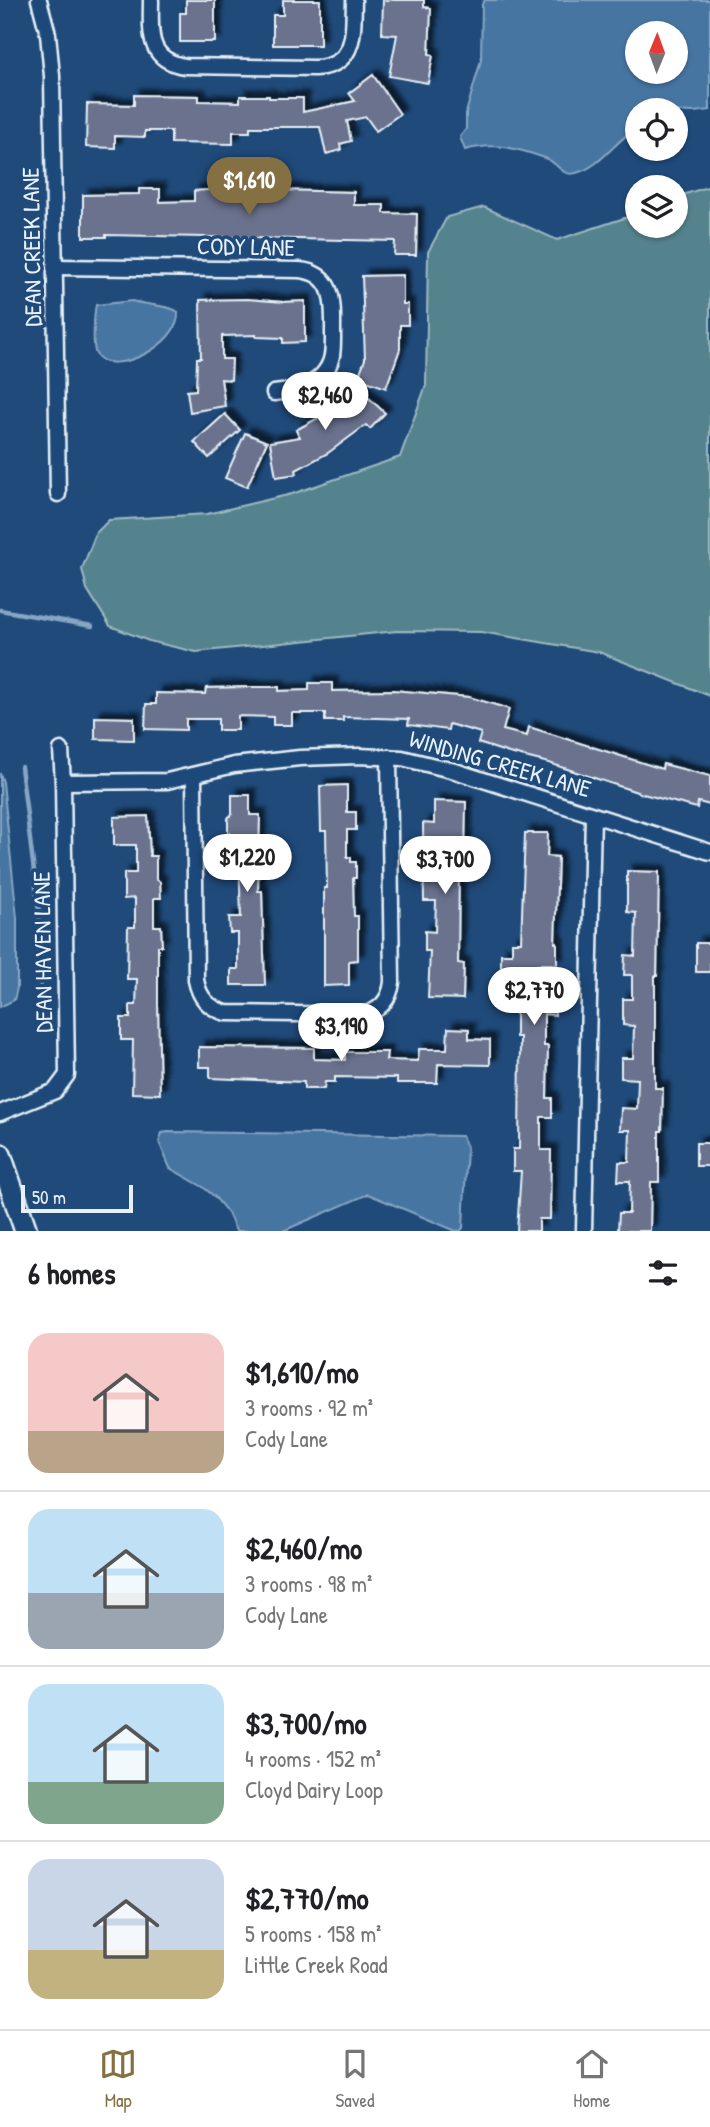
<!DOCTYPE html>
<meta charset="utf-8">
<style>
body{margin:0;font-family:"Patrick Hand",sans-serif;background:#f6f6f6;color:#202124;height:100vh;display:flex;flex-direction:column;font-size:26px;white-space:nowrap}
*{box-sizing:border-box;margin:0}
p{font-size:23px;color:#757577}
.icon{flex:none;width:38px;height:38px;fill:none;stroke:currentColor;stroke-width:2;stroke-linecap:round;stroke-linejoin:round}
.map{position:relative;height:1231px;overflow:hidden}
.side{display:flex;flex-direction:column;background:#fff;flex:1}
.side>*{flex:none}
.needle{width:46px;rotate:1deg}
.tools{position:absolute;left:625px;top:21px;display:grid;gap:14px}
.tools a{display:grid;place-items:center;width:63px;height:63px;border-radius:50%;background:#fff;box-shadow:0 2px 5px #0004;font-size:35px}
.scale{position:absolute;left:21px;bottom:18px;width:112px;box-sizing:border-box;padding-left:7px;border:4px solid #e8f1f8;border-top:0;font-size:19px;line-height:24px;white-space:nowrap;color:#e8f1f8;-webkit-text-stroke:5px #1f4a7a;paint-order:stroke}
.price{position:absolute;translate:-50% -60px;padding:0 16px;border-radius:24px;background:#fff;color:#222;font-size:23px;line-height:46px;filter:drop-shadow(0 2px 4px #0008)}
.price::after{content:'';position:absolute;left:50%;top:42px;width:21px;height:16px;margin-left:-10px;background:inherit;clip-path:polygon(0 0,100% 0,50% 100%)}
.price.active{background:#847042;color:#fff}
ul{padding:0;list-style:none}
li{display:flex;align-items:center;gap:21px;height:175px;padding:0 28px}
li+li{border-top:2px solid #e0e0e0}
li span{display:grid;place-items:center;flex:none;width:196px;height:140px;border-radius:21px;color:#555}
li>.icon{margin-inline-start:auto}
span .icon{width:84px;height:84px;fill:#fffc;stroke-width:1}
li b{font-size:30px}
h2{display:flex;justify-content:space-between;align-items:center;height:84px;padding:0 28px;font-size:30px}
.tabs{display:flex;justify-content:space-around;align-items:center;height:98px;border-top:2px solid #e0e0e0;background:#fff;font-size:19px;color:#757577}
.tabs a{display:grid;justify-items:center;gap:4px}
.tabs .active{color:#847042}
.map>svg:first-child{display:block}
.green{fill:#54838d;stroke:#9ebac2;stroke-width:2}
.water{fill:#4774a2;stroke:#87a6c4;stroke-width:2;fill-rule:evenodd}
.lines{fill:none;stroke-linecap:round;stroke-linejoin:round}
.stream{stroke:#87a6c4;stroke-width:4.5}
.building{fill:#6b728e;stroke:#e8f1f8;stroke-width:2;filter:url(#shadow)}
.street-casing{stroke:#e8f1f8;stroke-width:19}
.secondary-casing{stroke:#e8f1f8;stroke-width:26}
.street{stroke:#1f4a7a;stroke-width:14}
.secondary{stroke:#1f4a7a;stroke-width:21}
.labels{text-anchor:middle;stroke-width:7;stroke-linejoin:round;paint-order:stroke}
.street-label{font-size:24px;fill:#e8f1f8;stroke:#1f4a7a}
</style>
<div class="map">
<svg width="710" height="1231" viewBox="0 0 710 1231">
<defs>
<filter id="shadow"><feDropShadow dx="6" dy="-6" stdDeviation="2" flood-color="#0009"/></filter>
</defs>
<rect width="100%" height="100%" fill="#1f4a7a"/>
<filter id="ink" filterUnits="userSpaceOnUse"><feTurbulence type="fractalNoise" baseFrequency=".0143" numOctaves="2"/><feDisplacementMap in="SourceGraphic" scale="14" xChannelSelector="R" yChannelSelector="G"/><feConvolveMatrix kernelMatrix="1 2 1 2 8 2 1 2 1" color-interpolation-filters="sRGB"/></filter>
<g filter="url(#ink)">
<!-- green -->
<polygon class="green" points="710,186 710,696 599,652 481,632 397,631 196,652 149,641 110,626 87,589 82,569 96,533 109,520 207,514 292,494 400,457 426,385 428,252 447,217 484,207 557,240 637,214 637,226 676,226 676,197"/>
<!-- water -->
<g class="water">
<path d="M 485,0 L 710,0 L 710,110 L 694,112 L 637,110 L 637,128 C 617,139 603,163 582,171 C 561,180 561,164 545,158 C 516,148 495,142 465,150 L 460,137 L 466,129 L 466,113 L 481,60 L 482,4 ZM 676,33 L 676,72 L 637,72 L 637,33 Z"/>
<path d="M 132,301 C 145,305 170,305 178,312 C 181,345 110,379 96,354 C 92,347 94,313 96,305 Z"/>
<polygon points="0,773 3,782 17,918 17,988 14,1000 0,1007"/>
<polygon points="168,1132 462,1136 467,1147 463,1228 460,1231 456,1231 368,1194 283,1231 236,1231 228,1213 215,1197 203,1187 170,1168 159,1142 162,1133"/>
</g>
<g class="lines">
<!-- stream -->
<g class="stream">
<polyline points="0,610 92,626"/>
<polyline points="21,767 39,912 41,997"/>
</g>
</g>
<!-- building -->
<g class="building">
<polygon points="186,0 215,0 215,42 180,42 180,13 186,13"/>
<polygon points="283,0 320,0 320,45 273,45 273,15 283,15"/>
<polygon points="383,0 424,0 424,7 431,8 429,54 433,55 428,83 389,76 397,35 382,34"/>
<polygon points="373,75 400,114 376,131 366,117 347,121 351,141 340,144 341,150 326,154 320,127 250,127 250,132 233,132 233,144 171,143 171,131 145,131 145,137 115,136 115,148 86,147 87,104 134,105 134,95 199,96 199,101 240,102 240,96 269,96 269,98 303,98 303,112 355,101 349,93"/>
<polygon points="139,189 160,189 160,202 194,201 194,191 222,189 244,190 244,198 277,199 277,190 354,192 354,205 384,205 384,213 417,214 416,255 394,255 395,241 106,235 106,237 83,237 83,195 139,194"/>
<polygon points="403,275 403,304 408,304 408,325 400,325 400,349 386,388 358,378 365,359 362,276"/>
<polygon points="247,299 283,302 305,301 305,342 283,343 283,338 256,337 256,335 222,336 222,359 232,359 231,380 221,379 225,406 190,412 187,391 196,390 197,358 201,358 200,300"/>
<polygon points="355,385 385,413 370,429 366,425 328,453 296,470 297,474 276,477 270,442 300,437 296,430 318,418 317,416 344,397"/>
<polygon points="225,414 240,430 209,458 194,442"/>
<polygon points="245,433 267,442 247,487 225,478"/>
<polygon points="309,683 332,683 332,691 393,690 469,697 509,709 503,730 527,736 529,727 662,769 663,764 710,776 710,805 698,802 697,808 643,794 549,763 509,753 478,743 481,733 449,724 448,730 408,725 409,719 343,717 343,721 325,721 325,713 292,713 292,725 273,725 273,717 238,716 238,730 218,730 218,719 186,719 186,730 145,729 146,704 156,704 156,693 205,694 206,688 249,687 279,687 279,691 309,690"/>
<polygon points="95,717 134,718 134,740 95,739"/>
<polygon points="347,785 347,812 356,812 356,830 347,830 347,857 351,857 351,862 356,862 356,878 353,878 354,916 358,916 358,960 349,961 349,985 324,986 324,888 327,888 326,831 321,831 320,786"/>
<polygon points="232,795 250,795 250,815 260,815 258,891 262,891 265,985 231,985 231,969 238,969 238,933 230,933 229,917 241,917 239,858 231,859 230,833 228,833 228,818 232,814"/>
<polygon points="434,801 466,802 465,857 471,857 471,869 459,869 458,963 464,964 463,999 428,998 430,951 425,951 425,931 435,932 436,901 424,901 423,823 434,824"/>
<polygon points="148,816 150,856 156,856 156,879 160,882 161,898 154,898 154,926 161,926 162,946 158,946 158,1005 160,1094 132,1093 133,1040 121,1040 121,1018 130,1018 130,1005 136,1005 137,979 127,979 128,927 135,927 135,898 124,899 124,873 136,873 136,845 114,845 114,817"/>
<polygon points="525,833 548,833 547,856 558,857 555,943 557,943 557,964 537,964 536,995 555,995 555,1015 544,1014 544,1046 548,1046 547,1098 552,1098 552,1117 541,1117 541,1150 551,1150 550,1219 539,1219 539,1231 517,1231 521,1171 513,1171 513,1149 519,1149 520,1037 516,1037 516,986 512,986 512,974 501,974 501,954 512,954 512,942 521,942"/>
<polygon points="627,871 659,872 657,976 655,976 655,1088 663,1088 662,1131 659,1131 659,1182 651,1182 650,1231 618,1231 619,1213 629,1213 630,1181 618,1181 619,1162 629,1162 630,1130 620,1130 621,1108 637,1109 638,1079 621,1078 621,1058 633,1058 634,1026 623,1025 623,999 632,999 632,975 624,975 625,955 635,956 636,913 627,912"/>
<rect x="696" y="943" width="14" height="29"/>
<polygon points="448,1028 469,1029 469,1039 490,1040 490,1065 438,1064 437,1083 397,1083 397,1078 335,1077 335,1082 325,1082 324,1089 304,1089 304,1082 210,1078 210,1067 199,1067 199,1047 314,1048 314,1059 345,1060 345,1052 387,1052 386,1060 418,1061 419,1049 447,1049"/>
<rect x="696" y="1143" width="14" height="23"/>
</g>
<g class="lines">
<defs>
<g id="street">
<polyline points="39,0 48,34 52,76 58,494"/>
<path d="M 151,0 C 151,31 146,60 185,66 L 315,68 C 357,66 353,32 354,0"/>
<path d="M 54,267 L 299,270 C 336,273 333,305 333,333 C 333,348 334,362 323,374 C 311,388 291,391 274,393"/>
<path d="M 194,776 L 196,980 C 199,997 208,1008 226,1013 L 361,1015 C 379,1012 390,1000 392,982 L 389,757"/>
<polyline points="63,782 167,781 234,765 300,758 359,756 402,758 455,771 710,852"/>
<polyline points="0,1113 55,1091 67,1075 63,782 61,750"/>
<polyline points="584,1231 593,815"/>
</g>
<polyline id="secondary" points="0,1155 26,1231"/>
</defs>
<!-- street casing -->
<use href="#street" class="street-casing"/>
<!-- secondary casing -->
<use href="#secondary" class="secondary-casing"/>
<!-- street -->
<use href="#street" class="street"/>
<!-- secondary -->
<use href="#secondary" class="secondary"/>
</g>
</g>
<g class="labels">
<!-- street labels -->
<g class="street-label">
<text transform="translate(32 247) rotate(-91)" y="8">DEAN CREEK LANE</text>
<text transform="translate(246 247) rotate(1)" y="8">CODY LANE</text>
<text transform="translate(500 764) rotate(16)" y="8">WINDING CREEK LANE</text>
<text transform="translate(43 952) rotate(-91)" y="8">DEAN HAVEN LANE</text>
</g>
</g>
</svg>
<div class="tools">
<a><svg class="needle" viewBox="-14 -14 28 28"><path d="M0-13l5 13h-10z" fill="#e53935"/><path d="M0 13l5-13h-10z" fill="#757577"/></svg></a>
<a><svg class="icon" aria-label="locate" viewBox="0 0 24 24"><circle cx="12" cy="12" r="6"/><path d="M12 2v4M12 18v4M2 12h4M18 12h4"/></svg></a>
<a><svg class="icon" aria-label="layers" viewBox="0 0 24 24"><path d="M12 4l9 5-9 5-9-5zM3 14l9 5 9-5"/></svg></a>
</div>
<div class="scale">50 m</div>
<b class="price active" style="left:249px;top:217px">$1,610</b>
<b class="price" style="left:325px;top:432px">$2,460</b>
<b class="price" style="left:247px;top:894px">$1,220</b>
<b class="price" style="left:445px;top:896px">$3,700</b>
<b class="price" style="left:534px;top:1027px">$2,770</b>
<b class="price" style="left:341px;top:1063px">$3,190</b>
</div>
<section class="side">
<h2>6 homes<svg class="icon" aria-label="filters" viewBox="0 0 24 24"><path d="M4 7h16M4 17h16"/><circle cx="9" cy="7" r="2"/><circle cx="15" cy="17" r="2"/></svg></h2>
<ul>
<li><span style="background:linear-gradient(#f6c9c9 70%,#b9a48a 0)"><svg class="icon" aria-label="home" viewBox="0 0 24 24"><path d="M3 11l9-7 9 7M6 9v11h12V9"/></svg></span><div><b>$1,610/mo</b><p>3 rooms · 92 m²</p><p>Cody Lane</p></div></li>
<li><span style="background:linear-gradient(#bfe0f5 60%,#9aa5b1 0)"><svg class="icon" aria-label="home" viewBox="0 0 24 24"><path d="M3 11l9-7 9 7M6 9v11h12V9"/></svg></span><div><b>$2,460/mo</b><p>3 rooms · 98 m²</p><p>Cody Lane</p></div></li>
<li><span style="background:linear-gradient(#bfe0f5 70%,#7fa58c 0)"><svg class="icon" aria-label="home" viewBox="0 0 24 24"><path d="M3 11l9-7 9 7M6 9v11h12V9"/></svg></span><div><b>$3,700/mo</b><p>4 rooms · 152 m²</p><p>Cloyd Dairy Loop</p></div></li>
<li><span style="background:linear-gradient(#c9d6e8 65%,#c2b280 0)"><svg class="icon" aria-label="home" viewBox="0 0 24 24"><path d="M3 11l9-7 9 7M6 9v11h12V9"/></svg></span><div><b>$2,770/mo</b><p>5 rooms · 158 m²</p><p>Little Creek Road</p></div></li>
</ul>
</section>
<nav class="tabs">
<a class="active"><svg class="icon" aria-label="map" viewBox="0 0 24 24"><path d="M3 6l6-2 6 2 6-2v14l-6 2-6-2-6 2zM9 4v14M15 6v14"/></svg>Map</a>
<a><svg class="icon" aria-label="saved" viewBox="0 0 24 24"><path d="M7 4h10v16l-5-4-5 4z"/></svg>Saved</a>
<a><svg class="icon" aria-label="home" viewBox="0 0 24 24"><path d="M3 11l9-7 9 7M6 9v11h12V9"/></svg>Home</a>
</nav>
